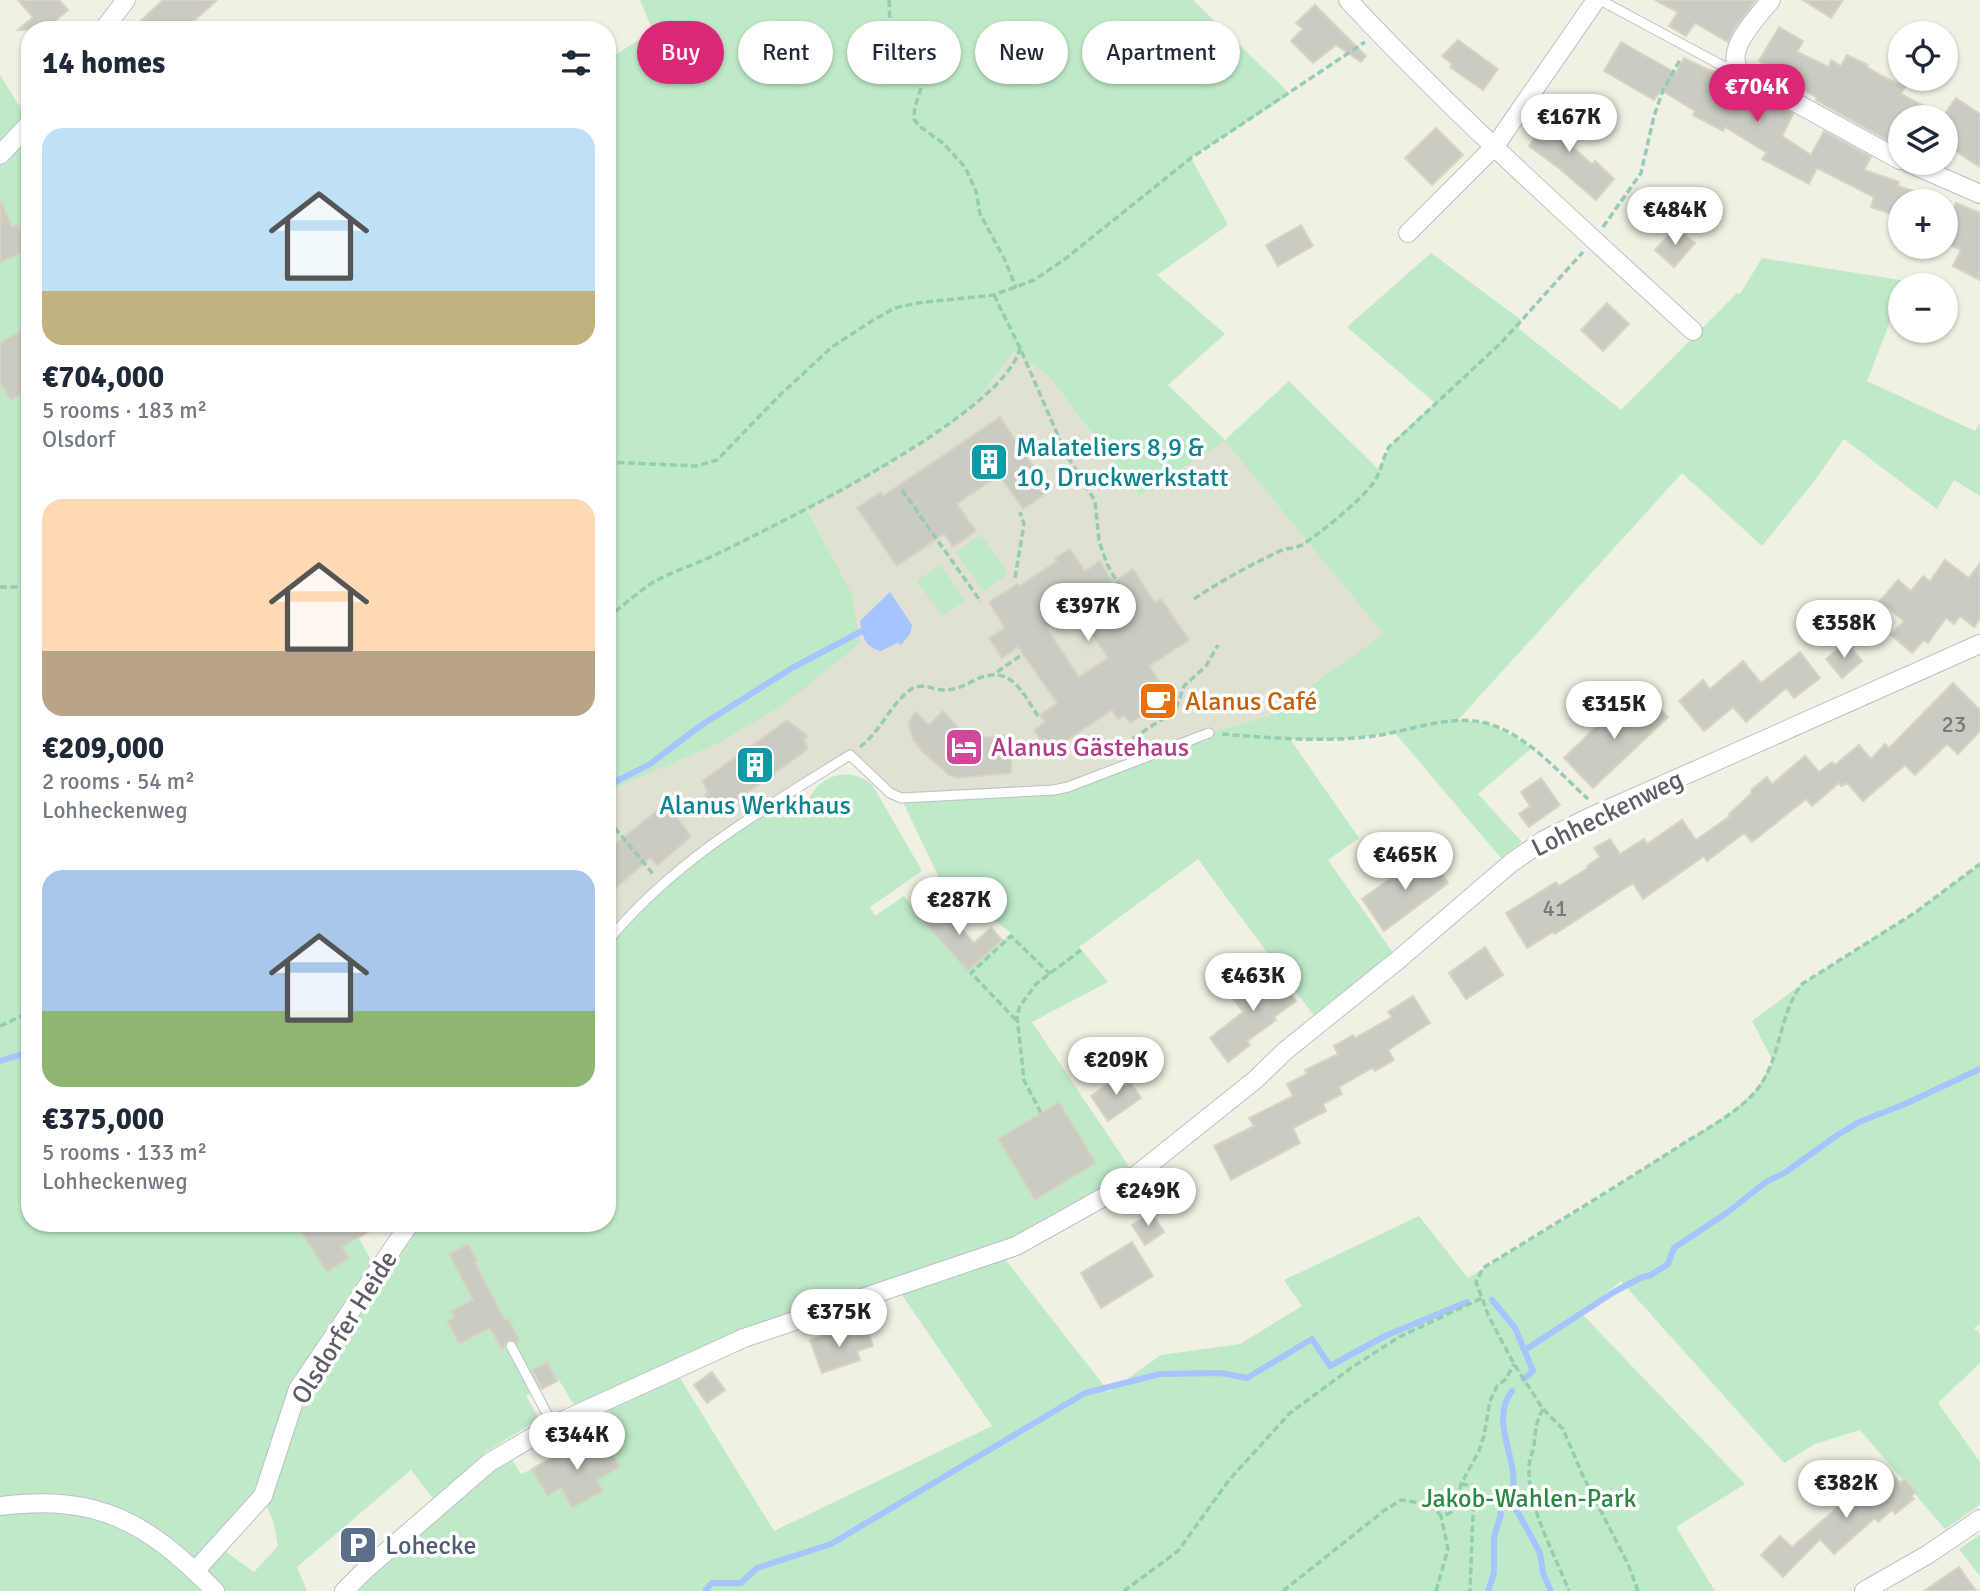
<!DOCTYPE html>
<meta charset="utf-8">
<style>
body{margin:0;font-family:Signika,sans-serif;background:#f6f6f7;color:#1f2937;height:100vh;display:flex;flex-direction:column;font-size:26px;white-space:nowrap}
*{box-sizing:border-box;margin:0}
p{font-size:23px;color:#747a83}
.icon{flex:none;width:38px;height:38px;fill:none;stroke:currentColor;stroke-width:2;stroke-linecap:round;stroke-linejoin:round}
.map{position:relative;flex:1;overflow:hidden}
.drawer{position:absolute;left:21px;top:21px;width:595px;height:1211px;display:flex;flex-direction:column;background:#fff;border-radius:28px;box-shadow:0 2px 5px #0004}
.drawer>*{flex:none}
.banner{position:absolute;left:637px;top:21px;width:665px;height:63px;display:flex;gap:14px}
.buttons{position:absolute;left:1888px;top:21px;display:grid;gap:14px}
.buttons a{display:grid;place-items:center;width:70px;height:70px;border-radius:50%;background:#fff;box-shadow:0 2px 5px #0004;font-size:35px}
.price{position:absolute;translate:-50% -60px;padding:0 16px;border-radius:24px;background:#fff;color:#222;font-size:23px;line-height:46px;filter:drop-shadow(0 2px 4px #0008)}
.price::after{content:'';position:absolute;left:50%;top:42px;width:21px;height:16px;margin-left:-10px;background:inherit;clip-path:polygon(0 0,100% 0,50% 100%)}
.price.current{background:#db2777;color:#fff}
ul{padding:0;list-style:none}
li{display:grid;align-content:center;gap:14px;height:371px;padding:0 21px}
li span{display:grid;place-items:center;height:217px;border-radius:21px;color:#555}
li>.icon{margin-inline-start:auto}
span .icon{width:126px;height:126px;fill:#fffc;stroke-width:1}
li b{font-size:30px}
h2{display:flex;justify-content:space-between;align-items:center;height:84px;padding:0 21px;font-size:30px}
.chip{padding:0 24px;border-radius:32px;background:#fff;box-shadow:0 2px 5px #0004;font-size:24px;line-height:63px}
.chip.current{background:#db2777;color:#fff}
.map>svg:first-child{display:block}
.education{fill:#e0e0d3}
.green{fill:#beeac8;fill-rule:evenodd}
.water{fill:#a6c4ff}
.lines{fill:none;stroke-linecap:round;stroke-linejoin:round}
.stream{stroke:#a6c4ff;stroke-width:6}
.building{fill:#cbcbc1;stroke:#d6d4c2;stroke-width:2;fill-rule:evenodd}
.service-casing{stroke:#bec0c7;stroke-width:11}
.minor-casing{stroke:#bec0c7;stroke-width:20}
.path{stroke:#96ccb2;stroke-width:3.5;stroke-dasharray:7 3.5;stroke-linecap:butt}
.service{stroke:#fff;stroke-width:9}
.minor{stroke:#fff;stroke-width:18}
.labels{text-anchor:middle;stroke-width:7;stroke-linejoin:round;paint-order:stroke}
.number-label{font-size:23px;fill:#78797e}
.culture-label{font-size:26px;fill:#0d838f;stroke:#fff;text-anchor:start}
.food-label{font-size:26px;fill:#c56008;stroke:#fff;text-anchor:start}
.hotel-label{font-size:26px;fill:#b23c85;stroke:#fff;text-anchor:start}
.street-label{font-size:26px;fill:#5c5e67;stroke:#fff}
.park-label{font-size:26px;fill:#2c8644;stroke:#fff}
.service-label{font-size:26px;fill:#4e5e75;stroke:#fff;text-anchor:start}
</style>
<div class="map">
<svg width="1980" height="1591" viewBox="0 0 1980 1591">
<rect width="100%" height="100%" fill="#f0f0e4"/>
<!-- education -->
<polygon class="education" points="1014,351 1049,376 1139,496 1225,441 1385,634 1268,716 1209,733 1068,787 901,798 850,755 757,813 607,942 607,792 717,744 782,706 851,592 807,510 883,467 972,407"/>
<!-- green -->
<g class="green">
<path d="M 640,0 L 1193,0 L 1290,94 L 1191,158 L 1228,225 L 1157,275 L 1225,334 L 1168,385 L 1225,440 L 1289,381 L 1380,471 C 1386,441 1414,423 1435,403 L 1347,327 L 1431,253 L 1521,320 L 1519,329 L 1621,410 L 1737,293 L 1740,294 L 1762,258 L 1906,281 L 1905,285 L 1900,285 L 1900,296 L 1867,381 L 1975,431 L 1980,423 L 1980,496 L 1954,480 L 1937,509 L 1844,439 L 1815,480 L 1762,546 L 1682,473 L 1458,720 L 1486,723 L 1498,728 L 1532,748 L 1478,794 L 1522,842 L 1501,858 L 1395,733 L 1341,739 L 1290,739 L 1359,838 L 1328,860 L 1398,960 L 1320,1024 L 1198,859 L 1079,947 L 1108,982 L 1032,1022 L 1130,1168 L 1110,1185 L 1004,1258 L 1109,1392 L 1161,1355 L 1240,1344 L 1302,1306 L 1284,1280 L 1419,1216 L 1468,1278 L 1599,1198 L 1732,1112 L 1756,1090 L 1773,1061 L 1752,1021 L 1802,984 L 1916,912 L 1980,864 L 1980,1324 L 1974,1328 L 1980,1334 L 1980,1363 L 1938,1403 L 1980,1462 L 1980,1505 L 1945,1529 L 1860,1430 L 1815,1444 L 1784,1463 L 1621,1281 L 1581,1313 L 1745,1484 L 1676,1527 L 1715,1591 L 344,1591 L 440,1507 L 411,1470 L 297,1567 L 307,1591 L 0,1591 L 0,75 L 23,112 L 30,104 L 30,1223 L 351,1223 L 377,1272 L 417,1223 L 607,1223 L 607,942 L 661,884 L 799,787 L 810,805 L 809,799 C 821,773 853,766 873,786 L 922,871 L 870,907 L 875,916 L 904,896 L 919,916 L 968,971 L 1011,933 C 989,914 959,903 940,880 L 901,798 L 1054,790 L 1209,733 L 1268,716 L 1384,634 L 1225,441 L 1139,496 L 1049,376 L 1014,351 L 972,407 L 883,467 L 807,510 L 851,592 L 860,643 L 782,706 L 717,744 L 607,792 L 607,60 L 653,31 ZM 894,1280 L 904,1298 L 992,1426 L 774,1531 L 680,1378 L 608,1409 L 619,1430 L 604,1439 L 619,1467 L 596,1480 L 561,1488 L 546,1496 L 532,1469 L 521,1474 L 511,1458 L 490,1462 L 484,1453 L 539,1419 L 526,1396 L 559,1380 L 572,1402 L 579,1408 L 774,1317 ZM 263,1497 L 274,1524 L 278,1546 L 254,1572 L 218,1546 Z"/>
<polygon points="981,535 1008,574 983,591 956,552"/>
<polygon points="940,565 965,600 942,616 917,581"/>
<polygon points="1980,1535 1980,1576 1959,1549"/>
</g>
<!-- water -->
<path class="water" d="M 890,592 L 912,625 L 910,634 L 901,645 L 897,643 L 881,651 C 864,647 863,636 860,621 Z"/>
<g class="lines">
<!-- stream -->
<g class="stream">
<polyline points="607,786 650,764 700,726 792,668 862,631"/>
<polyline points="0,1061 30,1052"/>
<polyline points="1492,1300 1515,1328 1533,1371 1524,1379"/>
<polyline points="1525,1350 1614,1292 1640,1278 1651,1275 1668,1264 1674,1248 1728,1212 1766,1182 1786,1172 1836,1136 1859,1122 1905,1104 1980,1069"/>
<polyline points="1513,1490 1515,1507 1540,1553 1543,1573 1551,1591"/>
<polyline points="705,1591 712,1583 741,1583 757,1568 831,1544 1085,1393 1160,1374 1221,1373 1247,1378 1312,1339 1330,1366 1385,1336 1467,1302"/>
<path d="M 1488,1591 L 1494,1573 L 1494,1537 L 1501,1514 L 1499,1499 L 1501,1492 L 1513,1490 C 1518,1457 1489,1421 1512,1391"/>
</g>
</g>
<!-- building -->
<g class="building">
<polygon points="18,0 59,0 68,10 45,30 18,30 33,17"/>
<polygon points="163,0 217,0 184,30 131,30"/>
<polygon points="1655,0 1756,0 1735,28 1728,42 1695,23 1686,36 1669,26 1678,12"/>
<polygon points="1803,0 1843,0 1831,18"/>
<polygon points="1315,5 1366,56 1361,62 1336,45 1313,63 1291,41 1303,29 1296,23"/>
<polygon points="1779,27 1803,41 1797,52 1829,67 1831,60 1841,66 1847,55 1868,65 1867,67 1880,75 1905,87 1901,94 1945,117 1900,117 1900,147 1816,100 1817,98 1759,61"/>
<polygon points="1458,40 1498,69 1483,90 1450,67 1452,64 1442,56"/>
<polygon points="1621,42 1676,73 1684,58 1711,71 1722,73 1793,114 1782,136 1811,155 1824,131 1871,157 1864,170 1899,182 1898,186 1935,198 1934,201 1900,201 1900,217 1871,207 1874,197 1817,168 1809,184 1762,159 1767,153 1725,127 1723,131 1693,115 1695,111 1661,90 1654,100 1604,71"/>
<polygon points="1956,98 1980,114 1980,167 1946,145 1946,112"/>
<polygon points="1551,107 1580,128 1569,144 1592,164 1595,161 1614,179 1596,200 1560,169 1529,146 1542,128 1537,125"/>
<polygon points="1436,128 1463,155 1432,185 1405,158"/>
<polygon points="0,199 12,227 18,225 30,250 0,262"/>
<polygon points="1956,203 1980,213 1980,280 1953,266 1961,250 1946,243 1946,224"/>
<polygon points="1301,225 1313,246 1278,266 1266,245"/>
<polygon points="1676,227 1695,243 1674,267 1655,250"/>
<polygon points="1607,303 1629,324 1603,351 1581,330"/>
<polygon points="30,325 30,389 11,400 0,383 0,343"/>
<polygon points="1000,417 1050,491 1023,509 999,475 957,504 976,531 953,547 944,534 897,566 857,508 881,492 883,496"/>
<path d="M 1070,549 L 1085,571 L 1100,561 L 1113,582 L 1133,569 L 1155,603 L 1161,599 L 1189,640 L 1149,666 L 1170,697 L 1130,723 L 1124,715 L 1118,720 L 1112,710 L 1049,752 L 1034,730 L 1045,722 L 1040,715 L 1057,703 L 1018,647 L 1002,658 L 989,638 L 1005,628 L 989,602 L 1017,584 L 1019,586 L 1057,561 L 1055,558 ZM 1075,608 L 1108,658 L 1079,677 L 1046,627 Z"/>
<polygon points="1945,560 1969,578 1980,563 1980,619 1974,627 1960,616 1954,624 1946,618 1928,643 1924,640 1912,653 1891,635 1904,621 1880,601 1898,580 1911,591 1923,576 1930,581"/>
<polygon points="1846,642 1862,661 1842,678 1826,659"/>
<polygon points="1800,652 1820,678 1794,698 1786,688 1746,722 1733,707 1704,731 1679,701 1703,680 1710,689 1743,661 1761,683"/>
<polygon points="1953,683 1980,710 1980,731 1958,754 1947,744 1915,775 1905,765 1863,801 1847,783 1841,786 1839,783 1812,806 1806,799 1752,842 1744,833 1707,861 1704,856 1643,899 1633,883 1555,934 1553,932 1527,948 1506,913 1556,882 1559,886 1588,868 1587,866 1600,857 1594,848 1610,839 1620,854 1644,839 1647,844 1682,820 1696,840 1730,816 1729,814 1752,793 1751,790 1767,777 1772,784 1805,756 1819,772 1832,762 1835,765 1859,745 1871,759 1885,744 1889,748"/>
<polygon points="1647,696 1668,717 1593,788 1564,758 1600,723 1599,721 1613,707 1625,719"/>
<polygon points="943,711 968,739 1007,735 1012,753 1011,773 956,778 949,775 924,753 913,740 908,722 916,712 929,725"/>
<polygon points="787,720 808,736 804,739 808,749 723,810 704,796 708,792 702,781"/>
<polygon points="1541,778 1560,805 1529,827 1519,814 1530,806 1521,792"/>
<polygon points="666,803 691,836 657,866 650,858 607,896 607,851"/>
<polygon points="1426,853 1448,883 1384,931 1362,899"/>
<polygon points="937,901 974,943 991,928 1002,940 968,971 919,916"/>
<polygon points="1485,947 1503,975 1466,999 1449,973"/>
<polygon points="1272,968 1296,1001 1274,1017 1276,1020 1247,1041 1250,1045 1228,1062 1210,1038 1243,1012 1232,997"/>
<polygon points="1413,996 1430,1023 1388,1050 1394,1060 1375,1071 1372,1068 1339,1087 1342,1094 1323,1104 1326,1111 1293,1128 1300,1143 1231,1180 1214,1146 1254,1126 1249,1118 1293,1096 1287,1084 1307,1074 1305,1070 1338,1054 1334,1046 1353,1035 1355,1038 1392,1017 1388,1012"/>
<polygon points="1124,1073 1141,1098 1108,1121 1091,1096"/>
<polygon points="1059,1102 1096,1163 1035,1200 998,1139"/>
<polygon points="1151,1212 1164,1232 1145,1245 1132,1225"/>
<polygon points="295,1223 384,1223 342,1247 349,1258 327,1272"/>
<polygon points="1132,1242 1153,1276 1101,1308 1081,1273"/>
<polygon points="468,1244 477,1260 475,1263 505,1320 508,1318 520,1341 517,1343 508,1340 502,1350 490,1328 459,1344 447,1321 454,1317 451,1311 473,1300 449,1254"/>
<polygon points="849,1327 852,1336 868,1331 873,1346 857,1351 860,1360 822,1373 810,1340"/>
<polygon points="547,1362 557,1381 542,1389 532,1370"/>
<polygon points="712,1372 725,1390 707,1403 694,1385"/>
<polygon points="604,1439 620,1467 597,1480 603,1491 572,1508 561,1488 547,1496 532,1469 571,1447 575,1455"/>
<polygon points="1885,1466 1900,1483 1905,1479 1916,1492 1911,1496 1914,1499 1895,1514 1892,1510 1878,1522 1875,1518 1834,1554 1820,1539 1783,1577 1761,1555 1780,1536 1792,1547"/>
<polygon points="1959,1567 1976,1591 1924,1591"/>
</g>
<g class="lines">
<defs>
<g id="service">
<polyline points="1600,0 1723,66 1736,68"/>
<path d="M 607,942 C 673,861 763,809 850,755 L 890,793 L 901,798 L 1054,790 L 1068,787 L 1209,733"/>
<polyline points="511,1346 553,1425"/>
</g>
<g id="minor">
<path d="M 1348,0 C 1456,116 1576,223 1693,331"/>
<path d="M 1771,0 C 1758,17 1723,50 1740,72 L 1900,160"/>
<polyline points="103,30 126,0"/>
<polyline points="0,155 30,123"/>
<polyline points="1909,163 1980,194"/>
<polyline points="1408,233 1495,146 1596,0"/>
<path d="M 0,1506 C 99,1494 147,1522 215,1591"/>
<polyline points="195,1571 263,1496 298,1389 410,1223"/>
<polyline points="344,1591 365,1570 490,1462 553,1425 744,1338 1016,1246 1120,1188 1255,1080 1285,1051 1398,960 1511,863 1544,840 1586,819 1980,644"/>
<polyline points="1864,1591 1927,1555 1980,1519"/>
</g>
</defs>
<!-- service casing -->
<use href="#service" class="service-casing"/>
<!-- minor casing -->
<use href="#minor" class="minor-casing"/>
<!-- path -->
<g class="path">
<path d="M 889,0 L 890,24 C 898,32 909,34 917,43 C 939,68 913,93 914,119 L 919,126 L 943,143 L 965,167 L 976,191 L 980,214 L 1005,260 L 1016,288"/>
<polyline points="1603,227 1641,173 1654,116 1663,90 1681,58"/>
<polyline points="994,295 1020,348 1066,454 1095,501 1099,541 1107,564 1123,593 1126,622"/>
<polyline points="607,462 696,466 717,460 781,394 832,347 875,319 895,308 917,303 994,295 1034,280 1065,259 1191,158 1365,42"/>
<polyline points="902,490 981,602"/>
<polyline points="1015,578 1024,524 1020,512"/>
<polyline points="0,587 30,587"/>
<path d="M 1194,599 C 1221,581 1250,565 1280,551 C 1288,547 1298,549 1305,543 C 1324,530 1357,503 1371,486 C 1381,474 1382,459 1389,447 L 1502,342 L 1583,252"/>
<path d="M 607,618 C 621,607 635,595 649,585 C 669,572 695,565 717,554 C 780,523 1005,414 1020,348"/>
<polyline points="997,672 1023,654"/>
<path d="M 1222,734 C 1270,738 1317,742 1365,737 C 1404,734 1447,713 1486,723 C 1527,734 1558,772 1588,799"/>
<path d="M 860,747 C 881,731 890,705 910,690 C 922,681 934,691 947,690 C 958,689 967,684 977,679 C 1011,664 1022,692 1038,716"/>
<polyline points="1131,747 1130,740 1169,715 1177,706 1184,686 1206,666 1218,645"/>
<polyline points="607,823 610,822 653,874"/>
<polyline points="1016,1020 971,973 1011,936 1050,974"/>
<polyline points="0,1026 30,1012"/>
<polyline points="1041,1113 1024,1080 1017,1016 1020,1006 1036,984 1081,950"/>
<path d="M 1543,1409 C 1535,1424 1536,1429 1534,1445 C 1533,1453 1529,1459 1529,1467 C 1528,1509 1554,1552 1569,1591"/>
<polyline points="1461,1484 1474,1486 1470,1591"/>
<polyline points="1124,1591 1178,1551 1229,1480 1290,1413 1351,1368 1399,1337 1482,1298"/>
<polyline points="1283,1591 1385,1510 1401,1500 1432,1505 1441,1516 1450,1513 1456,1508 1461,1484 1479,1451 1484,1436 1490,1401 1497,1386 1506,1379 1514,1364"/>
<polyline points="1436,1591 1448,1549 1441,1516"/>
<path d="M 1638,1591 L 1628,1564 L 1583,1476 L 1563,1429 L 1543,1409 L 1514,1364 L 1489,1317 L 1476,1282 L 1483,1268 C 1548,1228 1614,1188 1678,1147 C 1704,1130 1736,1114 1756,1091 C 1782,1059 1778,1015 1802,984 L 1916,912 L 1980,864"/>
</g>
<!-- service -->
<use href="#service" class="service"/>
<!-- minor -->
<use href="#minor" class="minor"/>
</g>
<!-- icons -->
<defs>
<symbol id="building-square" viewBox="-11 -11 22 22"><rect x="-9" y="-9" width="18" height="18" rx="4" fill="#0f9aa8" stroke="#fff"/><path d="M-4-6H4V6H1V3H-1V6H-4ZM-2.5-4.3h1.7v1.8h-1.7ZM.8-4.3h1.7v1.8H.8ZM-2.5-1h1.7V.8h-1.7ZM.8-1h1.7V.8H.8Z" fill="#fff"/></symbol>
<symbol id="cafe-square" viewBox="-11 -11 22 22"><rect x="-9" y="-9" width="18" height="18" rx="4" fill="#e8710a" stroke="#fff"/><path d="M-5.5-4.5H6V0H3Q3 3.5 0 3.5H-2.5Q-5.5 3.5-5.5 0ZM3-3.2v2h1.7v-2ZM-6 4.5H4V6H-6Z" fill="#fff"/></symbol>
<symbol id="hotel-square" viewBox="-11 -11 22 22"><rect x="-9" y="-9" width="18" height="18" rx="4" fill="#d1479c" stroke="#fff"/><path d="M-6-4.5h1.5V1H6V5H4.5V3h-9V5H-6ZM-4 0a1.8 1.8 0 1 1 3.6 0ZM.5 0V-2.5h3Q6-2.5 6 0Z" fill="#fff"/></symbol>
<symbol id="parking-square" viewBox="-11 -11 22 22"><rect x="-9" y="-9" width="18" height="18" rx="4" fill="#5c6f8a" stroke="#fff"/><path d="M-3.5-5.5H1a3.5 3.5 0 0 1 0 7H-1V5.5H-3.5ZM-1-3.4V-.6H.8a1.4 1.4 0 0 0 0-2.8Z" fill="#fff"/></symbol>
</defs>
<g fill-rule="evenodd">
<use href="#building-square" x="967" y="440" width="44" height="44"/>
<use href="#cafe-square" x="1136" y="679" width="44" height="44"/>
<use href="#hotel-square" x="942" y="725" width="44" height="44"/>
<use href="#building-square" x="733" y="743" width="44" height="44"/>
<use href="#parking-square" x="336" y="1523" width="44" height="44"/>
</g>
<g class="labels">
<!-- number labels -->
<g class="number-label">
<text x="1954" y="732">23</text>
<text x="1555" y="916">41</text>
</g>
<!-- culture labels -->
<g class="culture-label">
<text x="1016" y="456">Malateliers 8,9 &amp;<tspan x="1016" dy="30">10, Druckwerkstatt</tspan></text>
<text x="755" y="814" text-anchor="middle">Alanus Werkhaus</text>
</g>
<!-- food labels -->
<g class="food-label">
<text x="1185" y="710">Alanus Café</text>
</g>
<!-- hotel labels -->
<g class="hotel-label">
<text x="991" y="756">Alanus Gästehaus</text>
</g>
<!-- street labels -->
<g class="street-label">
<text transform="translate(1607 813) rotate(-26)" y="9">Lohheckenweg</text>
<text transform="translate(344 1327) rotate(-58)" y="9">Olsdorfer Heide</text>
</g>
<!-- park labels -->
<g class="park-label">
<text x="1529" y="1507">Jakob-Wahlen-Park</text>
</g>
<!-- service labels -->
<g class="service-label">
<text x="385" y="1554">Lohecke</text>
</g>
</g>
</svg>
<div class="buttons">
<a><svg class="icon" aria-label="locate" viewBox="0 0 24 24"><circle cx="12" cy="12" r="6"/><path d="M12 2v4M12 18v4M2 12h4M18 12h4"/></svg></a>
<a><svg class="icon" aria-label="layers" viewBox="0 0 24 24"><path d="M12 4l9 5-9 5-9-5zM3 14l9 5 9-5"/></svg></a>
<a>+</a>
<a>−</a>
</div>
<b class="price current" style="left:1757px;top:124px">€704K</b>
<b class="price" style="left:1569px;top:154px">€167K</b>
<b class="price" style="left:1675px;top:247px">€484K</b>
<b class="price" style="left:1088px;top:643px">€397K</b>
<b class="price" style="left:1844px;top:660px">€358K</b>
<b class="price" style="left:1614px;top:741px">€315K</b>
<b class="price" style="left:1405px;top:892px">€465K</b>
<b class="price" style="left:959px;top:937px">€287K</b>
<b class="price" style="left:1253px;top:1013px">€463K</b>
<b class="price" style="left:1116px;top:1097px">€209K</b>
<b class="price" style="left:1148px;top:1228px">€249K</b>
<b class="price" style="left:839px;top:1349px">€375K</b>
<b class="price" style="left:577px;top:1472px">€344K</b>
<b class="price" style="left:1846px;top:1520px">€382K</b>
<div class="banner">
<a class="chip current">Buy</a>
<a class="chip">Rent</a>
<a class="chip">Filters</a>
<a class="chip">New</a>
<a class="chip">Apartment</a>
</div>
<section class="drawer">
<h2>14 homes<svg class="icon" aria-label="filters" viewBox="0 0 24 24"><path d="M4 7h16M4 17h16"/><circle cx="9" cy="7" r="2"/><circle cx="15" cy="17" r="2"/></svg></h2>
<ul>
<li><span style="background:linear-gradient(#bfe0f5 75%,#c2b280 0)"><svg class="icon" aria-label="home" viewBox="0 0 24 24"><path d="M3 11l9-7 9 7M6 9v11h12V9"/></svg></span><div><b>€704,000</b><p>5 rooms · 183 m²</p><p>Olsdorf</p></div></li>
<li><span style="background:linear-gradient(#ffd9b3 70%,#b9a48a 0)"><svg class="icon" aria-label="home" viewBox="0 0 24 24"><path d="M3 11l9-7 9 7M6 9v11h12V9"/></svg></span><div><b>€209,000</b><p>2 rooms · 54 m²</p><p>Lohheckenweg</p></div></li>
<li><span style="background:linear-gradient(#a9c7e8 65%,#8fb573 0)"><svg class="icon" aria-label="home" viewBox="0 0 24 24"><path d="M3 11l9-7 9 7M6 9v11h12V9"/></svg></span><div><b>€375,000</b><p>5 rooms · 133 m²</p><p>Lohheckenweg</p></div></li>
</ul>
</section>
</div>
